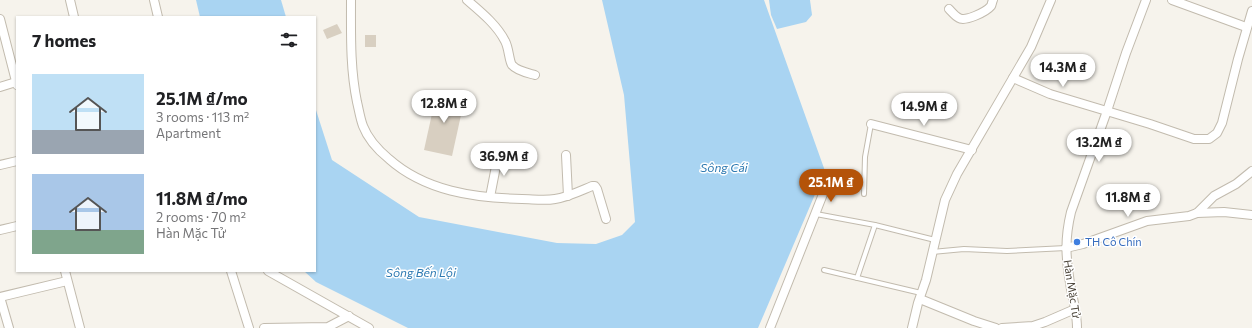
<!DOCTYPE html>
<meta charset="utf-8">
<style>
body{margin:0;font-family:Commissioner,sans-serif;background:#f2f2f2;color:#202124;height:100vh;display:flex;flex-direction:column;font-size:15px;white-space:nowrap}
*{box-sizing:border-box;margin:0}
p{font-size:13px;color:#757577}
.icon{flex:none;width:22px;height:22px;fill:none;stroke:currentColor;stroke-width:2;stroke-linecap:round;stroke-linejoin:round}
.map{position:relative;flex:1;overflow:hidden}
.panel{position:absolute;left:16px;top:16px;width:300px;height:256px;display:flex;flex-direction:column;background:#fff;border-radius:0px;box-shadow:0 1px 3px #0004}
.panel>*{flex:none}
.price{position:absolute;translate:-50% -34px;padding:0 9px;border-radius:14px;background:#fff;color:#222;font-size:13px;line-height:26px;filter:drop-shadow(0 1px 2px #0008)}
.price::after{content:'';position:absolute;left:50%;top:24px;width:12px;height:9px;margin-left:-6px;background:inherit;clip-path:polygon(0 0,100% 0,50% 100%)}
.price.on{background:#b45309;color:#fff}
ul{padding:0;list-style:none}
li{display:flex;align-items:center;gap:12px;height:100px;padding:0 16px}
li span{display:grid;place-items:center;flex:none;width:112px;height:80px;border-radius:0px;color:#555}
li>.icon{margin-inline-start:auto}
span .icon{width:48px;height:48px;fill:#fffc;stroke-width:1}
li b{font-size:17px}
h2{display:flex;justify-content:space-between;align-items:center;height:48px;padding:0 16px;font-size:17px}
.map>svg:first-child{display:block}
.water{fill:#a9d4f2}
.building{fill:#d8cfc1}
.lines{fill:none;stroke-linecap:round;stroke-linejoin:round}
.service-casing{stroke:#c2bbae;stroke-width:6}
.minor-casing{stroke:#c2bbae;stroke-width:10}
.service{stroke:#fff;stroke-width:4}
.minor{stroke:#fff;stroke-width:8}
.shop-dot{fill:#3f7fe0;stroke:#fff;stroke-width:1.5}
.labels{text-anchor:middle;stroke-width:3;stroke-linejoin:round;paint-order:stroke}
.shop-label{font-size:11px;fill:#366cbe;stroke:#fff;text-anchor:start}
.street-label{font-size:11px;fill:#4b4439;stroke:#fff}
.water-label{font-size:12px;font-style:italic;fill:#2e7ab2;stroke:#fff}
</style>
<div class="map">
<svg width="1252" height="328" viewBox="0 0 1252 328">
<rect width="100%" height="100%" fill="#f6f3ec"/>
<!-- water -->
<g class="water">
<polygon points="196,0 281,0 286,17 200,17"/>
<polygon points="602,0 764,0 825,171 758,328 408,328 316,282 304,271 315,271 315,107 332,160 419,217 557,243 596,244 622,235 635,222 624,95"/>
<polygon points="769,0 810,0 812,15 806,22 777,29 771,15"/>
</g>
<!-- building -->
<g class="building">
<polygon points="337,24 342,33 327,39 323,30"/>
<rect x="365" y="35" width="11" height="12"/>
<polygon points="437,91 465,97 452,156 424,150"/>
</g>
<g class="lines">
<defs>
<g id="service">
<polyline points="864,194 865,157 871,124"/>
<polyline points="816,214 875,225 935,240"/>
<polyline points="932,252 964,249 1007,251 1066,248"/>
<polyline points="824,270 921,293"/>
<polyline points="857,278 875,225"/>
</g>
<g id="minor">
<polyline points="70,0 74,17"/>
<polyline points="154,0 158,17"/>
<path d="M 351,0 C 351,34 350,68 357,102 C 359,110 360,118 363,126 C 368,139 378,150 389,159 C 425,191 474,198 522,199 C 532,199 544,201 555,199 C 568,197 580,191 592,186 L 595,186 L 597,189 L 606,219"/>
<path d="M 467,0 C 481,12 497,25 505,41 C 509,48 509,61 512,65 C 517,71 528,73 535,75"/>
<polyline points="1172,0 1246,27"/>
<path d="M 949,9 C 952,12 955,16 959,18 C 965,22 986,12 991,6 C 992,4 992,2 993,0"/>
<polyline points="0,19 17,85"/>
<polyline points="1013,78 1050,94 1150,124 1194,139 1209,139 1217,133 1222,123 1238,59 1252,11"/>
<polyline points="0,87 16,82"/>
<polyline points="871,124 972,150"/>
<polyline points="566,155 568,196"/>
<polyline points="0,165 17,161"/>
<polyline points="490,197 498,156 504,151 510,149"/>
<polyline points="1197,213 1224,212 1252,215"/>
<polyline points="0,230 17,226"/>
<polyline points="1066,248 1083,244 1147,221 1189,216 1197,213 1214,196 1236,184 1252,171"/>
<polyline points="65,271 80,328"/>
<polyline points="231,271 249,328"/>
<polyline points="268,271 369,328"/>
<polyline points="0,297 67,281"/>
<polyline points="0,297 9,328"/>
<polyline points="920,299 974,321 996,328"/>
<polyline points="264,328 328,327 349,316"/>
<polyline points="770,328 827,184"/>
<polyline points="912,328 918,303 926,280 945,200 957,174 1031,47 1051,0"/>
<polyline points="1002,328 1033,326 1045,322 1075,309"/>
<path d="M 1077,328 C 1077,315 1074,302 1071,289 C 1066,260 1064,241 1071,212 L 1107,111 L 1126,53 L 1146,0"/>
</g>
</defs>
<!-- service casing -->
<use href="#service" class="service-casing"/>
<!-- minor casing -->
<use href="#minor" class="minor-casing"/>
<!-- service -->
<use href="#service" class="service"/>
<!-- minor -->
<use href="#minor" class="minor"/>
</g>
<!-- markers -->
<circle class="shop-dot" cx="1077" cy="242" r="4"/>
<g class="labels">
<!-- shop labels -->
<g class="shop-label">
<text x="1085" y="246">TH Cô Chín</text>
</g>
<!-- street labels -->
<g class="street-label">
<text transform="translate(1072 289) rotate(81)" y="4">Hàn Mặc Tử</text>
</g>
<!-- water labels -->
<g class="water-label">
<text x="724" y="172">Sông Cái</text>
<text x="421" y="277">Sông Bến Lội</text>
</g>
</g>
</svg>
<b class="price" style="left:1063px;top:88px">14.3M ₫</b>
<b class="price" style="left:444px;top:124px">12.8M ₫</b>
<b class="price" style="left:924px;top:127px">14.9M ₫</b>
<b class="price" style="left:1099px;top:163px">13.2M ₫</b>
<b class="price" style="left:504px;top:177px">36.9M ₫</b>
<b class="price on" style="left:831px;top:203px">25.1M ₫</b>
<b class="price" style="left:1128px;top:218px">11.8M ₫</b>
<section class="panel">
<h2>7 homes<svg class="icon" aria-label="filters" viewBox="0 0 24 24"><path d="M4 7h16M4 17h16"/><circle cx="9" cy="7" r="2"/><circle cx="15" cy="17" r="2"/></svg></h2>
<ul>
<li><span style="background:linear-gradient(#bfe0f5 70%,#9aa5b1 0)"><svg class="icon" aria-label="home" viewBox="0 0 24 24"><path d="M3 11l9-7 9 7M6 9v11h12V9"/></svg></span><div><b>25.1M ₫/mo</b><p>3 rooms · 113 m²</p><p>Apartment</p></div></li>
<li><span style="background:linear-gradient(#a9c7e8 70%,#7fa58c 0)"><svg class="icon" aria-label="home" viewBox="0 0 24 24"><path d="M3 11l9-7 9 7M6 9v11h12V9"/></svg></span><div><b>11.8M ₫/mo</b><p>2 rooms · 70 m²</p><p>Hàn Mặc Tử</p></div></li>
</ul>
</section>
</div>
